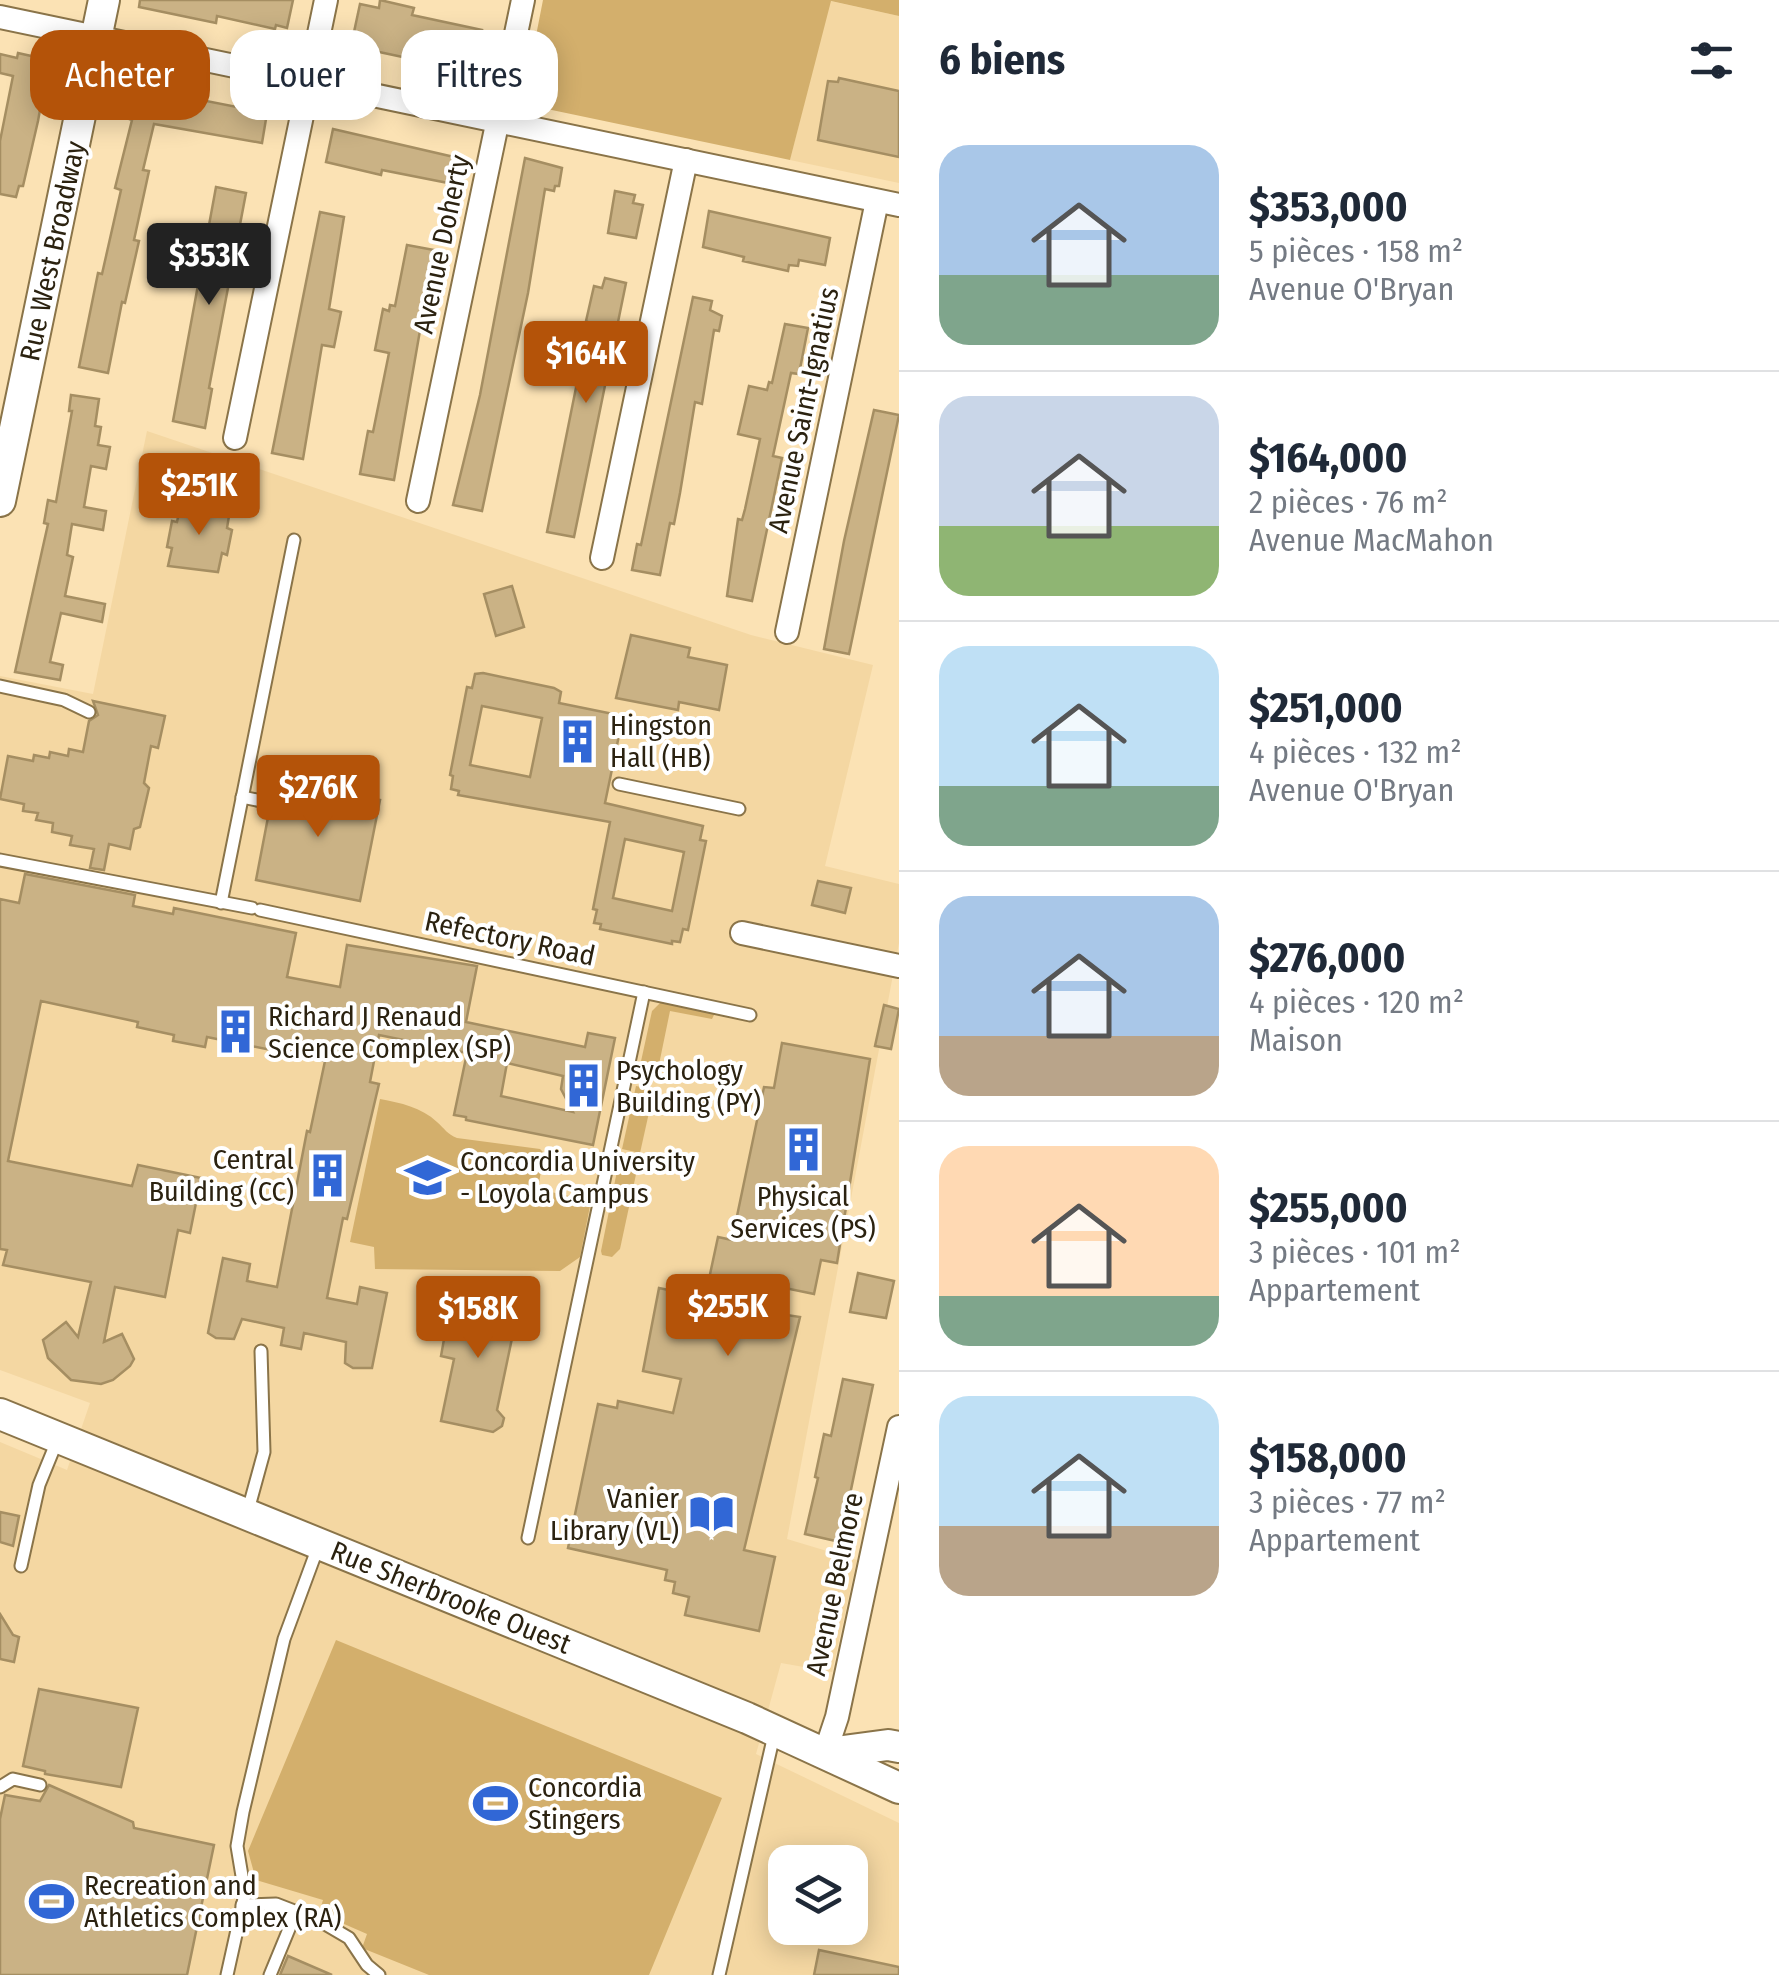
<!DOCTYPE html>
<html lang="fr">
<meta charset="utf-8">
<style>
body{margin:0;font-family:"Fira Sans Condensed",sans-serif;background:#f2f2f3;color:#1f2937;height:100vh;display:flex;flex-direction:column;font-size:38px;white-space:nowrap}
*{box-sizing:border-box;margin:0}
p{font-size:32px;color:#747a83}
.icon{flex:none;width:55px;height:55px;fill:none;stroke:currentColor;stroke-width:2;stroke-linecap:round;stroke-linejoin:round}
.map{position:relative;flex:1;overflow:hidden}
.side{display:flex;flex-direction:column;background:#fff;width:880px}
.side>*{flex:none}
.banner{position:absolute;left:30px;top:30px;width:718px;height:90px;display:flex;gap:20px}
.controls{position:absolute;left:768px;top:1845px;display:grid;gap:20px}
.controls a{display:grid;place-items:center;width:100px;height:100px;border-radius:20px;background:#fff;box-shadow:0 5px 25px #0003;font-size:50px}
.price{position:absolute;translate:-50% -85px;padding:0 22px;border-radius:10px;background:#b45309;color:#fff;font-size:32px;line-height:65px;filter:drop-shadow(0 2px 5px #0008)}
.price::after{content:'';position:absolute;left:50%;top:60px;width:30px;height:22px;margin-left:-15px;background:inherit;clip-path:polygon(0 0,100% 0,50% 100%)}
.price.current{background:#222;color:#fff}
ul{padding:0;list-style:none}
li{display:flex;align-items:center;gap:30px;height:250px;padding:0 40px}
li+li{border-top:2px solid #e0e1e3}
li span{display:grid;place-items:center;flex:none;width:280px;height:200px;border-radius:30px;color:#555}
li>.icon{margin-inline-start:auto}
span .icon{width:120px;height:120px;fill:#fffc;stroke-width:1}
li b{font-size:42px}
h2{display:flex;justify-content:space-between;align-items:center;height:120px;padding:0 40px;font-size:42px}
.chip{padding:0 35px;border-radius:30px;background:#fff;box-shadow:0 5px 25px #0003;font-size:35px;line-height:90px}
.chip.current{background:#b45309;color:#fff}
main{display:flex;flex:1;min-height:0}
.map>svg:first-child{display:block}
.built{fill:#f4d7a2;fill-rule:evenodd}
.green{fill:#d3af6c}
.building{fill:#cab285;stroke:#a58e62;stroke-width:2.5;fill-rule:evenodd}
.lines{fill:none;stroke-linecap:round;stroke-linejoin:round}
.lane-casing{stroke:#8a7449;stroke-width:15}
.street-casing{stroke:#8a7449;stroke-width:26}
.secondary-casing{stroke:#8a7449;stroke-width:34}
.lane{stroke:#fff;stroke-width:11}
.street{stroke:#fff;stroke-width:22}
.secondary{stroke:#fff;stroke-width:30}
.labels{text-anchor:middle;stroke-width:8;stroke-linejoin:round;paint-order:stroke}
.street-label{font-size:28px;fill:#2b2210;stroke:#fff}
.poi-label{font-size:28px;fill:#2b2210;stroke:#fff;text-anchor:start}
</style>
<main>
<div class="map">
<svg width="899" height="1975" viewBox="0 0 899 1975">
<rect width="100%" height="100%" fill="#fbe2b4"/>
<!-- built -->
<g class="built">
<polygon points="830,1 899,16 899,183 790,160"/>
<path d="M 147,431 L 751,635 L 873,665 L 825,866 L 899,884 L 899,943 L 787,1539 L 857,1560 L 832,1672 L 781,1663 L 756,1754 L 899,1823 L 899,1975 L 0,1975 L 0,1442 L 67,1470 L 90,1403 L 0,1370 L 0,676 L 93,694 ZM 785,1862 L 850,1862 L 850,1928 L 785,1928 Z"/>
</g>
<!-- green -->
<g class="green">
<polygon points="543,0 899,0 899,16 831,1 790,160 528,105 524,97"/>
<polygon points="662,1001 715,1013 712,1019 670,1011 656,1079 638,1075 652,1011"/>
<polygon points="636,1086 654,1090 640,1153 622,1149"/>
<path d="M 380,1099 C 401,1103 421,1107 437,1122 C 445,1129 447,1134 457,1138 L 540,1149 L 544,1153 L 538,1189 L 591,1201 L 580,1257 L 560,1271 L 375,1269 L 374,1247 L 350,1242 Z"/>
<polygon points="619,1161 638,1165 620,1249 612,1257 602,1255 601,1251"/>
<polygon points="336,1640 722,1798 649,1975 429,1975 362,1948 367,1934 319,1913 323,1900 256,1880 248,1851"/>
</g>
<!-- building -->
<g class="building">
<polygon points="140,0 293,0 287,28 276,25 275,29 217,16 216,23 139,7"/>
<polygon points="380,0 414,8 412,15 482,30 473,72 351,46 360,4 379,8"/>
<polygon points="18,53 49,60 38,121 23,186 19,186 16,197 0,194 0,141 13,76 0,73 0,54 17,58"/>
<polygon points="839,78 899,91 899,157 818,140 828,81 838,82"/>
<polygon points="135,87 267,113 262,143 154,124 143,170 149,171 134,240 139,241 125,303 122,302 108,373 79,367 98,273 102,274 121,190 115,188 132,120 129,119"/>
<polygon points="333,129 454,157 448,183 382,170 381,175 326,162"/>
<polygon points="525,158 562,168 559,186 555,186 554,191 545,189 528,293 482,511 453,505 480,395"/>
<polygon points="216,187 246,193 209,388 212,389 205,428 173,421"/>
<polygon points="615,191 635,195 633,203 643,205 636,238 608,233"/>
<polygon points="709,211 830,238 825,265 799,260 798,266 789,265 788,271 743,261 744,257 703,247"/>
<polygon points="320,212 344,217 329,309 341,312 334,347 322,345 303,459 272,453"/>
<polygon points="407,245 434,250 394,480 360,474 368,431 373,432 389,353 375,350 383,309 389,311 390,305 395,306"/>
<polygon points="605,278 626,283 574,537 547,532 588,328 588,322 586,321 594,286 602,288"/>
<polygon points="693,297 712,301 710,310 722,316 719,331 714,330 702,404 695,402 680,493 674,524 670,523 660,575 632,570 637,544 641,545"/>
<polygon points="785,324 808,328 799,374 791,373 773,456 782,458 752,601 727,596 738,519 742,520 745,509 760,439 738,434 749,386 767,390 769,382 772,383"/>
<polygon points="71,395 99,399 95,426 101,427 98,445 110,447 106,469 91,466 84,507 106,511 103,530 72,524 67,555 73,557 65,596 105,604 102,622 61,613 50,662 63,665 60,680 15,672 48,524 44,523 48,500 56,502 72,411 69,411"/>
<polygon points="874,410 899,415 849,654 824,649 844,541"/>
<polygon points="181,503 230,510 227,528 232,530 227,555 222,553 218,572 168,566 172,548 167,547 172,521 177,522"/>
<polygon points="512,586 524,627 496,636 484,594"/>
<polygon points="631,635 690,648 688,657 727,665 719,710 679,702 678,710 616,698"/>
<path d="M 483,673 L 554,688 L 561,692 L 559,703 L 623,716 L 605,803 L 703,826 L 700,840 L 706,841 L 688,930 L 683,929 L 680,942 L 672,941 L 672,944 L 600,929 L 601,924 L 594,923 L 597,910 L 593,909 L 610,822 L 458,795 L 459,791 L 451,789 L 453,776 L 450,775 L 467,687 L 472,688 L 475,674 ZM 482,706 L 542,718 L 530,777 L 470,765 ZM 625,839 L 684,852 L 672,911 L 613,898 Z"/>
<polygon points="93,701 165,716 158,748 151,746 144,783 149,788 140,827 134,829 130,849 109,844 104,870 90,868 94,849 70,845 72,836 52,832 53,823 36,820 38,813 23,811 24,804 0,799 8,756 33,761 34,755 49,758 50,752 68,756 69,749 83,752 89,721 98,715"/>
<polygon points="276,779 380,800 360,901 256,880 269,812 277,810 280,804 273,794"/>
<path d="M 25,874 L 135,895 L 133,906 L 173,914 L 174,908 L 296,933 L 287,977 L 340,987 L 347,945 L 477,966 L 466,1022 L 585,1047 L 588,1033 L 615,1038 L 593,1145 L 466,1120 L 466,1117 L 454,1115 L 467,1053 L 379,1035 L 370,1082 L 379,1084 L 347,1219 L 343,1218 L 327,1298 L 357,1304 L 360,1287 L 387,1293 L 372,1368 L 353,1368 L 345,1363 L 346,1342 L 304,1333 L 301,1349 L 281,1345 L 284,1328 L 242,1319 L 234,1339 L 216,1338 L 208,1333 L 223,1258 L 250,1264 L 247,1281 L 277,1287 L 307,1131 L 310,1132 L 325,1061 L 207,1037 L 205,1047 L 173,1041 L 174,1035 L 137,1027 L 138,1022 L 41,1001 L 8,1161 L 132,1186 L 138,1165 L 201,1178 L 190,1233 L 178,1230 L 165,1297 L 115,1287 L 104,1342 L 122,1334 L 134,1359 L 130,1366 L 113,1380 L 101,1384 L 71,1380 L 48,1358 L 43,1340 L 66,1322 L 78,1337 L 91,1282 L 3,1265 L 7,1250 L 0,1249 L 0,899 L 19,903 ZM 507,1063 L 563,1076 L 561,1089 L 573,1112 L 501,1096 Z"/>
<polygon points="818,881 851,888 845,913 812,905"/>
<polygon points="884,1005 899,1009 891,1049 875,1046"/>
<polygon points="782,1043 870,1059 837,1263 821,1260 814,1294 732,1277 727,1306 800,1317 744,1550 775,1557 759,1631 685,1615 689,1597 673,1593 675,1582 665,1580 667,1570 568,1548 598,1404 617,1408 618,1401 673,1413 681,1379 643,1371 659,1288 678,1292 679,1288 706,1293 718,1237 732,1240 764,1087 774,1088"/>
<polygon points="858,1273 894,1281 886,1318 850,1312"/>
<polygon points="480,1289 509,1295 514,1303 510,1323 515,1324 497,1410 504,1418 502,1426 493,1432 441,1421 454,1359 441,1356 448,1317 462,1320 464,1313 467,1314 472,1294"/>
<polygon points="843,1379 873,1385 840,1542 805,1534 818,1478 815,1477 824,1434 831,1436"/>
<polygon points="0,1512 19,1516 13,1546 0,1542"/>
<polygon points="0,1614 13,1635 19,1637 14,1662 0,1659"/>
<polygon points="39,1689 138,1708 121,1787 45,1774 45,1771 23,1766"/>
<polygon points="49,1785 133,1822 134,1828 214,1845 187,1975 0,1975 0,1819 5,1795 40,1801"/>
<polygon points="819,1950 899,1967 899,1975 814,1975"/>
<polygon points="288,1956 332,1975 280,1975"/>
</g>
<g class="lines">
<defs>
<g id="lane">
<polyline points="0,686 64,700 89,712"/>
<polyline points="619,784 739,809"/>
<polyline points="242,797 271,803"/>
<polyline points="0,860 252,908"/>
<polyline points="221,903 294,540"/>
<polyline points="260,910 750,1015"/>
<polyline points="247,1514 264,1452 261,1351"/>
<polyline points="528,1538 644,992"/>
<polyline points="21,1566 39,1485 57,1441"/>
<polyline points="0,1787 13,1779 40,1785"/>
<polyline points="242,1905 276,1904 320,1921 349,1938 367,1965 379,1975"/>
<polyline points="227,1975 245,1894 237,1846 243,1812 284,1639 318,1547"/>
<polyline points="270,1975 296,1912"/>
<polyline points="719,1975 774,1735"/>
</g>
<g id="street">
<polyline points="0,17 899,205"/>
<polyline points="235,438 326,0"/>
<polyline points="418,501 523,0"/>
<polyline points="602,558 686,160"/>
<polyline points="787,632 877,201"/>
<polyline points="742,933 899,966"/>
<polyline points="825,1753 837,1717 899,1427"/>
</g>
<g id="secondary">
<polyline points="0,501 104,0"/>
<polyline points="0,1414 747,1718 899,1788"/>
<polyline points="828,1753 888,1745 899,1747"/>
</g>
</defs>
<!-- lane casing -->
<use href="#lane" class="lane-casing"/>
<!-- street casing -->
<use href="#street" class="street-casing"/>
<!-- secondary casing -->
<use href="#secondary" class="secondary-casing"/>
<!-- lane -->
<use href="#lane" class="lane"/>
<!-- street -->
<use href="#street" class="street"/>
<!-- secondary -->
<use href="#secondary" class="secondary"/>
</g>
<!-- icons -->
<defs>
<symbol id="building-bare" viewBox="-9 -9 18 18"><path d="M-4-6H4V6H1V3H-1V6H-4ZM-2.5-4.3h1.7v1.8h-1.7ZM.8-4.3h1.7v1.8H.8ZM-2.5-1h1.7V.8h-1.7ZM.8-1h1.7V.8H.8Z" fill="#3167d6" stroke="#fff" stroke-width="2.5" paint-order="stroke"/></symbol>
<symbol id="university-bare" viewBox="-9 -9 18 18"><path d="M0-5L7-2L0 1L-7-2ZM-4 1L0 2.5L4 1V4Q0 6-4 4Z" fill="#3167d6" stroke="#fff" stroke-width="2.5" paint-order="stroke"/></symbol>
<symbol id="library-bare" viewBox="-9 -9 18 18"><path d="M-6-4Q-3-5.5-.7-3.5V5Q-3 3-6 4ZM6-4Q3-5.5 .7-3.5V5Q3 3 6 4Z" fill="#3167d6" stroke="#fff" stroke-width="2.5" paint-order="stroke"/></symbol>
<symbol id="stadium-bare" viewBox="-9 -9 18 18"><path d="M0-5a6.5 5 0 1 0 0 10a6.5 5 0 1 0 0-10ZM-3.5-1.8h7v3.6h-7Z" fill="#3167d6" stroke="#fff" stroke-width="2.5" paint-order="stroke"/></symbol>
</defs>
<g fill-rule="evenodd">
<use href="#building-bare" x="546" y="710" width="63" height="63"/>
<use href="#building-bare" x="204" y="1000" width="63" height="63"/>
<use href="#building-bare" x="552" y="1054" width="63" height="63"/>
<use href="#building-bare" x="772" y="1118" width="63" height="63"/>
<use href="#building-bare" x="296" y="1144" width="63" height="63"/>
<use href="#university-bare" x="396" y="1146" width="63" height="63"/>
<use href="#library-bare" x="680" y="1482" width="63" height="63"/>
<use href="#stadium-bare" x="464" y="1772" width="63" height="63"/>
<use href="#stadium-bare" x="20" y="1870" width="63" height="63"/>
</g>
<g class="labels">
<!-- street labels -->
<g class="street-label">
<text transform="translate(441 244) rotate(-78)" y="10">Avenue Doherty</text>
<text transform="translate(52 251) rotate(-78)" y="10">Rue West Broadway</text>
<text transform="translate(803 410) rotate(-78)" y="10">Avenue Saint-Ignatius</text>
<text transform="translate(510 938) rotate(12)" y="10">Refectory Road</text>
<text transform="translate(834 1584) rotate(-78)" y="10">Avenue Belmore</text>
<text transform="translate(451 1597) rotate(22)" y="10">Rue Sherbrooke Ouest</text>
</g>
<!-- poi labels -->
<g class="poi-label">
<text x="610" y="735">Hingston<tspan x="610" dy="32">Hall (HB)</tspan></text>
<text x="268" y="1026">Richard J Renaud<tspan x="268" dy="32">Science Complex (SP)</tspan></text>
<text x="616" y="1080">Psychology<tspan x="616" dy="32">Building (PY)</tspan></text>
<text x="294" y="1169" text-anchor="end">Central<tspan x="294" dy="32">Building (CC)</tspan></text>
<text x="460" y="1171">Concordia University<tspan x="460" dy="32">- Loyola Campus</tspan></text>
<text x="803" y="1206" text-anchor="middle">Physical<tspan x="803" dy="32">Services (PS)</tspan></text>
<text x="679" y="1508" text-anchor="end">Vanier<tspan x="679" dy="32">Library (VL)</tspan></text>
<text x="528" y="1797">Concordia<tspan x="528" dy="32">Stingers</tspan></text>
<text x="84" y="1895">Recreation and<tspan x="84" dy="32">Athletics Complex (RA)</tspan></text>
</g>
</g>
</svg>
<div class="controls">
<a><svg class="icon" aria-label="layers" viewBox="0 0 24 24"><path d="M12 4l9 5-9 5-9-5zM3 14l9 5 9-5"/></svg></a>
</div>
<b class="price current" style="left:209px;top:308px">$353K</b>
<b class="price" style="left:586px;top:406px">$164K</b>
<b class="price" style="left:199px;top:538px">$251K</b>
<b class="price" style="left:318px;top:840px">$276K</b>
<b class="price" style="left:728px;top:1359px">$255K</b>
<b class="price" style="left:478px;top:1361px">$158K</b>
<div class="banner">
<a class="chip current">Acheter</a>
<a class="chip">Louer</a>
<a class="chip">Filtres</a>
</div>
</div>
<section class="side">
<h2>6 biens<svg class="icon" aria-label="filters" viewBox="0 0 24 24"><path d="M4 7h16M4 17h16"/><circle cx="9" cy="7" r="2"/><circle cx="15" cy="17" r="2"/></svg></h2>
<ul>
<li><span style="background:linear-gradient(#a9c7e8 65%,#7fa58c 0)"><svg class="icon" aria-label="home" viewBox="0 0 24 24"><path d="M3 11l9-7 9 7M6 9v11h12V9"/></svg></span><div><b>$353,000</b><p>5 pièces · 158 m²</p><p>Avenue O'Bryan</p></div></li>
<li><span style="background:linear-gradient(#c9d6e8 65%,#8fb573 0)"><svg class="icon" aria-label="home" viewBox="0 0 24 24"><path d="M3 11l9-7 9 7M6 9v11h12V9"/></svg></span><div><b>$164,000</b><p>2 pièces · 76 m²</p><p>Avenue MacMahon</p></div></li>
<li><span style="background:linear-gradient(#bfe0f5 70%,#7fa58c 0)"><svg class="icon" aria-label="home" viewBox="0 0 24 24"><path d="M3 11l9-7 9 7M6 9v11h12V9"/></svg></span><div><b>$251,000</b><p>4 pièces · 132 m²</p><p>Avenue O'Bryan</p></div></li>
<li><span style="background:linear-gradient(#a9c7e8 70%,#b9a48a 0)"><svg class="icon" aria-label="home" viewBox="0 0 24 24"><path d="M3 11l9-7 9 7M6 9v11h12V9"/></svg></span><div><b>$276,000</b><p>4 pièces · 120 m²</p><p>Maison</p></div></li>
<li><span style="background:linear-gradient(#ffd9b3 75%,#7fa58c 0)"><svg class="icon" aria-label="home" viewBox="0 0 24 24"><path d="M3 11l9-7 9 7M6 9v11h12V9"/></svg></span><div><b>$255,000</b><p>3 pièces · 101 m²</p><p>Appartement</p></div></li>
<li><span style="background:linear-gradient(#bfe0f5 65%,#b9a48a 0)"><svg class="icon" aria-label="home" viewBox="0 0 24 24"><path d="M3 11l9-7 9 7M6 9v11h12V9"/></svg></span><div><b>$158,000</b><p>3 pièces · 77 m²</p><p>Appartement</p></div></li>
</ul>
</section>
</main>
